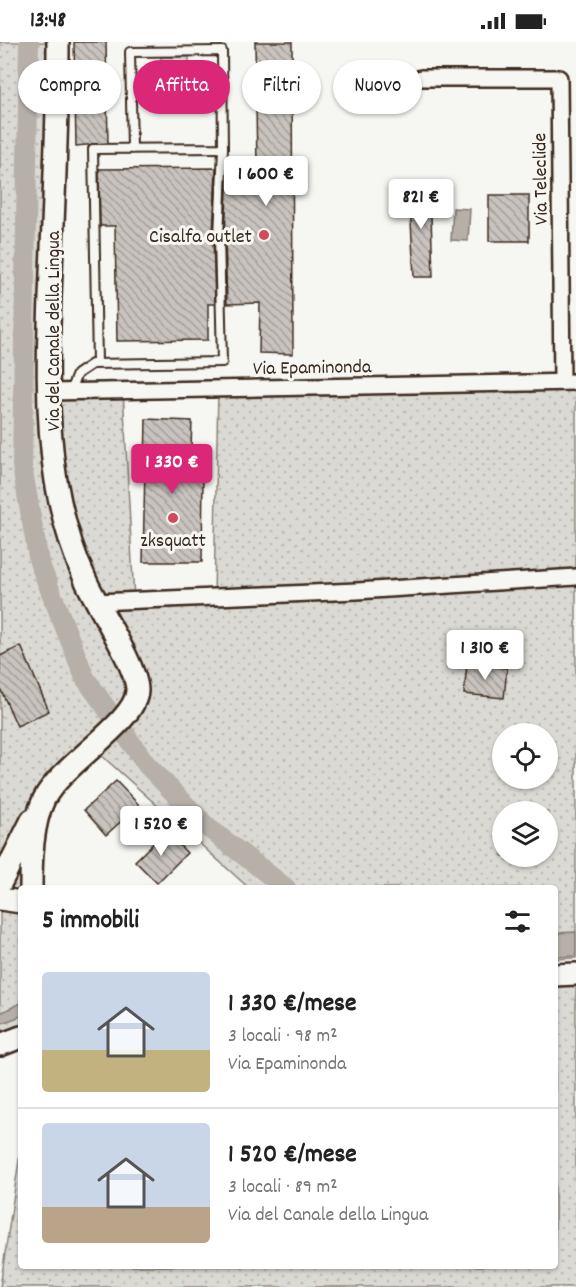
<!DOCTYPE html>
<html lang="it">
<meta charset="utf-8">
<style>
body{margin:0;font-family:Dekko,sans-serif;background:#f2f2f2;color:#222;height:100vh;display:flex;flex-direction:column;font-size:22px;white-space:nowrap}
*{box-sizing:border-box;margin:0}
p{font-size:20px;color:#767676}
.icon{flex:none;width:33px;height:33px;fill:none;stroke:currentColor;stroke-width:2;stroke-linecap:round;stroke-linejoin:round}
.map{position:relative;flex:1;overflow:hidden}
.drawer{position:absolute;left:18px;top:843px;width:540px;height:384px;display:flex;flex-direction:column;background:#fff;border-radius:6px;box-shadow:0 2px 4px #0004}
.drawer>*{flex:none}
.hud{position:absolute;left:18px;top:18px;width:540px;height:54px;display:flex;gap:12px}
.buttons{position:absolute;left:492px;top:681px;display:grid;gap:12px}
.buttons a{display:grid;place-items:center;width:66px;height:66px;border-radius:50%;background:#fff;box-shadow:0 2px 4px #0004;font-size:30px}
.price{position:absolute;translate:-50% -51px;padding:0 14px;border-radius:6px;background:#fff;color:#222;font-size:20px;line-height:39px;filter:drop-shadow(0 2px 3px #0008)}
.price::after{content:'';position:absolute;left:50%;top:36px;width:18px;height:14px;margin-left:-9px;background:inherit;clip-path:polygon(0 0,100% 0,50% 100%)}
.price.active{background:#db2777;color:#fff}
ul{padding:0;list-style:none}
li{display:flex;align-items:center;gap:18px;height:150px;padding:0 24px}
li+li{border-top:2px solid #e0e0e0}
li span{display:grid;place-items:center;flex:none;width:168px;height:120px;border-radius:6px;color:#555}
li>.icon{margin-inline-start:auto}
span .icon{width:72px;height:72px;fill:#fffc;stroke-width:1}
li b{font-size:26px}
h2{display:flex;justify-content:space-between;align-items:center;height:72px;padding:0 24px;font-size:26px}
.chip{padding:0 21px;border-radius:27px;background:#fff;box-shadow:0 2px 4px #0004;font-size:21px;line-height:54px}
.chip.active{background:#db2777;color:#fff}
.status{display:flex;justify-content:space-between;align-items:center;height:42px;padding:0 30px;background:#fff;direction:ltr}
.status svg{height:16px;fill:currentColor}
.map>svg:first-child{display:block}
.grass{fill:url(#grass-dots);stroke:#8a8278;stroke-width:1.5;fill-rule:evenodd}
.water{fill:#b6b0a9;stroke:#857a71;stroke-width:1.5}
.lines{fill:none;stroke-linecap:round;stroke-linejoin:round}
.canal{stroke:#b6b0a9;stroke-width:20}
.building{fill:url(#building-back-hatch);stroke:#3b2a1e;stroke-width:1.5}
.lane-casing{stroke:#3b2a1e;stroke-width:12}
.street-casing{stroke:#3b2a1e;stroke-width:20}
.secondary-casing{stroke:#3b2a1e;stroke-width:26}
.lane{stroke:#f6f6f2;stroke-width:8}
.street{stroke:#f6f6f2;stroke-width:15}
.secondary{stroke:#f6f6f2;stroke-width:21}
.poi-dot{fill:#d1495b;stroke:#f6f6f2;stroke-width:2}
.labels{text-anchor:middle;stroke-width:6;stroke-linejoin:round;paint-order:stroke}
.street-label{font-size:20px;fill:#3b2a1e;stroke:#f6f6f2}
.poi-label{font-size:20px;fill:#3b2a1e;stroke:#f6f6f2;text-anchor:end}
</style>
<div class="status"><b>13:48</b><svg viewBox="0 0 49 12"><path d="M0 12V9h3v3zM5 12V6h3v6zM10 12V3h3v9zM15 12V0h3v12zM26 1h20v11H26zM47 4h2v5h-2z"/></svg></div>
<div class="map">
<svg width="576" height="1245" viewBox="0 0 576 1245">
<defs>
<pattern id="grass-dots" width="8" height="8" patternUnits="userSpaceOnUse" patternTransform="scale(1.5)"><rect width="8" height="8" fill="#dad9d3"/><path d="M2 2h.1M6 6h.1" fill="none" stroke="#bcbab5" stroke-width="1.8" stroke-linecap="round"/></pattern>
<pattern id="building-back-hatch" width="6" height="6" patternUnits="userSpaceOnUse" patternTransform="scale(1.5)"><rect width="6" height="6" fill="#c8c3be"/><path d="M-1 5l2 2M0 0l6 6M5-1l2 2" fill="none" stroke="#a49f9a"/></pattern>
</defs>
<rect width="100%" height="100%" fill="#f6f6f2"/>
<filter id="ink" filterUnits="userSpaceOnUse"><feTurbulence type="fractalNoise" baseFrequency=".0167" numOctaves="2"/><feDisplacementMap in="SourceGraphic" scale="12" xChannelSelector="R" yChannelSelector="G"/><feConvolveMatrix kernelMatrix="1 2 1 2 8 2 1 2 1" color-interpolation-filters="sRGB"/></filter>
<g filter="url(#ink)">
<!-- grass -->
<g class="grass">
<path d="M 0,0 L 54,0 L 49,349 L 123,348 L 134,558 L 214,554 L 218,346 L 576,342 L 576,916 L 555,917 L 555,846 L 249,846 L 91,704 L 63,734 L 21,846 L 21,992 L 0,1002 ZM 502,692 L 548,692 L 548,736 L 502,736 ZM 502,770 L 548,770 L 548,814 L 502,814 Z"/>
<rect x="161" y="15" width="28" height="31"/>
<polygon points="576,932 576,1245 0,1245 21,1105 21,1224 555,1224 555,933"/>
</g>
<!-- water -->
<g class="water">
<polygon points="453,166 470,167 468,199 451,198"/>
<polygon points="576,890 576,914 555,915 555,891"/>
<polygon points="21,961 21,974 0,982 0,971"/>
</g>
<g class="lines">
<!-- canal -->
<polyline class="canal" points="29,0 22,424 39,520 85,636 147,723 207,785 286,846"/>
</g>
<!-- building -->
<g class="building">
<polygon points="74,0 106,0 108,101 76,104"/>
<polygon points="255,0 292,0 293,312 259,311 260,261 227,262 225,194 228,126 257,125"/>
<polygon points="216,126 213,194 215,262 208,262 208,298 117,299 115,184 100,184 99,127"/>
<polygon points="409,142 430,142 433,235 414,235"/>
<rect x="489" y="153" width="40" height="46"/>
<polygon points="146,377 192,379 190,431 203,431 202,520 143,520"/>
<polygon points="21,604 49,669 17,684 0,646 0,614"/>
<polygon points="467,622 507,626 504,656 464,652"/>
<polygon points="116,739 139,763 106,793 84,768"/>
<polygon points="166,789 187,811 157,841 135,819"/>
</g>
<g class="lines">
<defs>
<g id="lane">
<polyline points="97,321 93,107 223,106 222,9 130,10 132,107"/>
<polyline points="70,349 77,332 92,322 222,320 219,194 223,106"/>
</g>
<g id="street">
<polyline points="421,36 559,36 562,340"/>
<polyline points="49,350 576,340"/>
<polyline points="96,560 357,549 576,535"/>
</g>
<g id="secondary">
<polyline points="0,842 32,778"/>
<path d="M 31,846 C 31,818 32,782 44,757 C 62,722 136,680 137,649 C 138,626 97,564 86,539 C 71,507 62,474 56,439 C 45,370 48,300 51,231 C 54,154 58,77 58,0"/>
<polyline points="0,857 21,860"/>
<polyline points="555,933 576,932"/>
<polyline points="0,1003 21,995"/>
</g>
</defs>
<!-- lane casing -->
<use href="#lane" class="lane-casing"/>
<!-- street casing -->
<use href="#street" class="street-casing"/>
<!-- secondary casing -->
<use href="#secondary" class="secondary-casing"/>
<!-- lane -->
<use href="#lane" class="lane"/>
<!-- street -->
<use href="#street" class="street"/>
<!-- secondary -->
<use href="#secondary" class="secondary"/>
</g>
</g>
<!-- markers -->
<g class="poi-dot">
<circle cx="264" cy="193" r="6"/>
<circle cx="173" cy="476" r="6"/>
</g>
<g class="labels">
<!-- street labels -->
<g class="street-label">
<text transform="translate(539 137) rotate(-91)" y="7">Via Teleclide</text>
<text transform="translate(52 289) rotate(-90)" y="7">Via del Canale della Lingua</text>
<text transform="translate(312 324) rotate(-1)" y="7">Via Epaminonda</text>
</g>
<!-- poi labels -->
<g class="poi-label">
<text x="252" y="200">Cisalfa outlet</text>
<text x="173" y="504" text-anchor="middle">zksquatt</text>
</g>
</g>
</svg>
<div class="buttons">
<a><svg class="icon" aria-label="locate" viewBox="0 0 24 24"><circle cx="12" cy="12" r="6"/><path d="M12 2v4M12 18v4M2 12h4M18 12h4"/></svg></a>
<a><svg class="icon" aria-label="layers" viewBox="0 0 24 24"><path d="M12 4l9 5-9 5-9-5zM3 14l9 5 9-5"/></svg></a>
</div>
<b class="price" style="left:266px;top:165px">1 600 €</b>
<b class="price" style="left:421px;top:188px">821 €</b>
<b class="price active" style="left:172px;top:453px">1 330 €</b>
<b class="price" style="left:485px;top:639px">1 310 €</b>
<b class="price" style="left:161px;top:815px">1 520 €</b>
<div class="hud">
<a class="chip">Compra</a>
<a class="chip active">Affitta</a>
<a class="chip">Filtri</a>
<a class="chip">Nuovo</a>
</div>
<section class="drawer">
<h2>5 immobili<svg class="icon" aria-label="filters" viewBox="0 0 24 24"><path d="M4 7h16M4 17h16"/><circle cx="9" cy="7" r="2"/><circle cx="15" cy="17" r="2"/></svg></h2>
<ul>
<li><span style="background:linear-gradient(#c9d6e8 65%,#c2b280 0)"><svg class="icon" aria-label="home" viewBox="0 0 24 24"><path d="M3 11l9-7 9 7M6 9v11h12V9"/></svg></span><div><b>1 330 €/mese</b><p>3 locali · 98 m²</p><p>Via Epaminonda</p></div></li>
<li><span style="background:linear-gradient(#c9d6e8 70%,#b9a48a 0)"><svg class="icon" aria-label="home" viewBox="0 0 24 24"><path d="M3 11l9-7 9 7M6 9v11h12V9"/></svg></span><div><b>1 520 €/mese</b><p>3 locali · 89 m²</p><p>Via del Canale della Lingua</p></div></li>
</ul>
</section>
</div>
